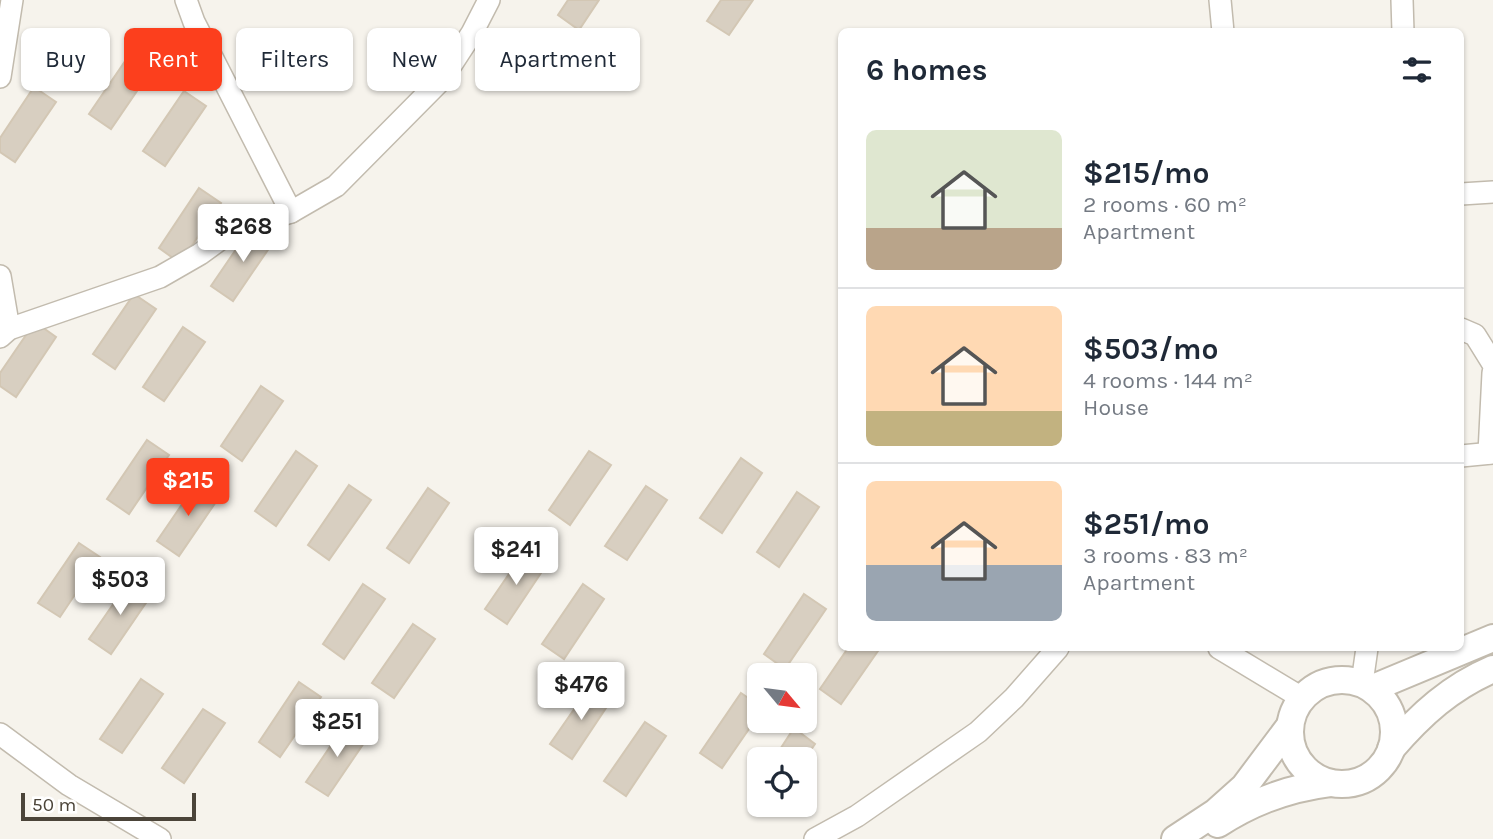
<!DOCTYPE html>
<meta charset="utf-8">
<style>
body{margin:0;font-family:Karla,sans-serif;background:#f2f2f3;color:#1f2937;height:100vh;display:flex;flex-direction:column;font-size:26px;white-space:nowrap}
*{box-sizing:border-box;margin:0}
p{font-size:23px;color:#747a83}
.icon{flex:none;width:38px;height:38px;fill:none;stroke:currentColor;stroke-width:2;stroke-linecap:round;stroke-linejoin:round}
.map{position:relative;flex:1;overflow:hidden}
.details{position:absolute;left:838px;top:28px;width:626px;height:623px;display:flex;flex-direction:column;background:#fff;border-radius:10px;box-shadow:0 2px 5px #0004}
.details>*{flex:none}
.top-card{position:absolute;left:21px;top:28px;width:665px;height:63px;display:flex;gap:14px}
.needle{width:46px;rotate:119deg}
.tools{position:absolute;left:747px;top:663px;display:grid;gap:14px}
.tools a{display:grid;place-items:center;width:70px;height:70px;border-radius:10px;background:#fff;box-shadow:0 2px 5px #0004;font-size:35px}
.scale{position:absolute;left:21px;bottom:18px;width:175px;box-sizing:border-box;padding-left:7px;border:4px solid #4b4439;border-top:0;font-size:19px;line-height:24px;white-space:nowrap;color:#4b4439;-webkit-text-stroke:5px #fff;paint-order:stroke}
.price{position:absolute;translate:-50% -60px;padding:0 16px;border-radius:7px;background:#fff;color:#222;font-size:23px;line-height:46px;filter:drop-shadow(0 2px 4px #0008)}
.price::after{content:'';position:absolute;left:50%;top:42px;width:21px;height:16px;margin-left:-10px;background:inherit;clip-path:polygon(0 0,100% 0,50% 100%)}
.price.selected{background:#fc3f1d;color:#fff}
ul{padding:0;list-style:none}
li{display:flex;align-items:center;gap:21px;height:175px;padding:0 28px}
li+li{border-top:2px solid #e0e1e3}
li span{display:grid;place-items:center;flex:none;width:196px;height:140px;border-radius:10px;color:#555}
li>.icon{margin-inline-start:auto}
span .icon{width:84px;height:84px;fill:#fffc;stroke-width:1}
li b{font-size:30px}
h2{display:flex;justify-content:space-between;align-items:center;height:84px;padding:0 28px;font-size:30px}
.chip{padding:0 24px;border-radius:10px;background:#fff;box-shadow:0 2px 5px #0004;font-size:24px;line-height:63px}
.chip.selected{background:#fc3f1d;color:#fff}
.map>svg:first-child{display:block}
.building{fill:#d8cfc1;stroke:#d3c7b4;stroke-width:2}
.lines{fill:none;stroke-linecap:round;stroke-linejoin:round}
.minor-casing{stroke:#c2bbae;stroke-width:24}
.tertiary-casing{stroke:#c2bbae;stroke-width:30}
.minor{stroke:#fff;stroke-width:21}
.tertiary{stroke:#fff;stroke-width:26}
</style>
<div class="map">
<svg width="1493" height="839" viewBox="0 0 1493 839">
<rect width="100%" height="100%" fill="#f6f3ec"/>
<!-- building -->
<g class="building">
<polygon points="568,0 599,0 579,30 558,15"/>
<polygon points="721,0 753,0 729,35 707,21"/>
<polygon points="130,54 152,69 111,129 89,114"/>
<polygon points="34,87 56,102 15,162 0,152 0,138"/>
<polygon points="184,91 206,106 165,166 143,151"/>
<polygon points="199,188 221,203 180,263 159,248"/>
<polygon points="252,226 274,241 233,301 211,286"/>
<polygon points="134,294 156,309 115,369 93,354"/>
<polygon points="35,322 56,337 16,397 0,386 0,373"/>
<polygon points="183,327 205,342 164,401 143,387"/>
<polygon points="261,386 283,401 242,461 221,446"/>
<polygon points="147,440 169,455 129,514 107,499"/>
<polygon points="296,451 317,466 276,526 255,511"/>
<polygon points="589,451 611,465 570,525 549,510"/>
<polygon points="741,458 762,473 722,533 700,518"/>
<polygon points="198,481 220,496 179,556 157,541"/>
<polygon points="349,485 371,500 329,560 308,545"/>
<polygon points="646,486 667,500 627,560 605,546"/>
<polygon points="428,488 449,503 409,563 387,548"/>
<polygon points="797,492 819,507 779,567 757,552"/>
<polygon points="79,543 100,557 60,617 38,603"/>
<polygon points="526,549 547,564 507,624 485,609"/>
<polygon points="130,580 152,594 111,654 89,639"/>
<polygon points="363,584 385,599 344,659 323,644"/>
<polygon points="583,584 604,599 564,659 542,644"/>
<polygon points="804,594 826,609 785,669 764,654"/>
<polygon points="413,624 435,639 394,698 372,683"/>
<polygon points="848,648 880,648 841,704 820,689"/>
<polygon points="141,679 163,694 122,753 100,739"/>
<polygon points="299,682 321,697 280,757 259,742"/>
<polygon points="591,685 612,699 572,759 550,744"/>
<polygon points="741,693 760,706 760,713 722,768 700,753"/>
<polygon points="203,709 225,723 184,783 162,768"/>
<polygon points="347,722 368,737 328,796 306,782"/>
<polygon points="645,722 666,736 626,796 604,781"/>
<polygon points="794,728 815,744 804,760 773,760"/>
</g>
<g class="lines">
<defs>
<g id="minor">
<polyline points="186,0 194,22 291,212"/>
<polyline points="1220,0 1223,32"/>
<polyline points="1402,0 1403,32"/>
<polyline points="0,77 12,0"/>
<polyline points="1461,194 1493,192"/>
<polyline points="0,276 9,329"/>
<polyline points="1461,329 1475,335 1493,364"/>
<polyline points="0,337 9,329 160,277 200,254 233,230 291,212 336,186 442,79 472,33 489,0"/>
<polyline points="1489,453 1493,373"/>
<polyline points="1461,456 1493,453"/>
<polyline points="1219,648 1302,698"/>
<polyline points="1362,683 1367,648"/>
<polyline points="0,734 69,785 160,839"/>
<polyline points="815,839 857,816 978,732 1014,698 1058,648"/>
</g>
<g id="tertiary">
<circle cx="1342" cy="732" r="52"/>
<polyline points="1373,688 1493,638"/>
<path d="M 1391,749 C 1421,714 1451,687 1493,669"/>
<path d="M 1218,824 C 1253,801 1289,788 1330,783"/>
<polyline points="1175,839 1216,812 1244,787 1289,727"/>
</g>
</defs>
<!-- minor casing -->
<use href="#minor" class="minor-casing"/>
<!-- tertiary casing -->
<use href="#tertiary" class="tertiary-casing"/>
<!-- minor -->
<use href="#minor" class="minor"/>
<!-- tertiary -->
<use href="#tertiary" class="tertiary"/>
</g>
</svg>
<div class="tools">
<a><svg class="needle" viewBox="-14 -14 28 28"><path d="M0-13l5 13h-10z" fill="#e53935"/><path d="M0 13l5-13h-10z" fill="#747a83"/></svg></a>
<a><svg class="icon" aria-label="locate" viewBox="0 0 24 24"><circle cx="12" cy="12" r="6"/><path d="M12 2v4M12 18v4M2 12h4M18 12h4"/></svg></a>
</div>
<div class="scale">50 m</div>
<b class="price" style="left:243px;top:264px">$268</b>
<b class="price selected" style="left:188px;top:518px">$215</b>
<b class="price" style="left:516px;top:587px">$241</b>
<b class="price" style="left:120px;top:617px">$503</b>
<b class="price" style="left:581px;top:722px">$476</b>
<b class="price" style="left:337px;top:759px">$251</b>
<div class="top-card">
<a class="chip">Buy</a>
<a class="chip selected">Rent</a>
<a class="chip">Filters</a>
<a class="chip">New</a>
<a class="chip">Apartment</a>
</div>
<section class="details">
<h2>6 homes<svg class="icon" aria-label="filters" viewBox="0 0 24 24"><path d="M4 7h16M4 17h16"/><circle cx="9" cy="7" r="2"/><circle cx="15" cy="17" r="2"/></svg></h2>
<ul>
<li><span style="background:linear-gradient(#dfe7d0 70%,#b9a48a 0)"><svg class="icon" aria-label="home" viewBox="0 0 24 24"><path d="M3 11l9-7 9 7M6 9v11h12V9"/></svg></span><div><b>$215/mo</b><p>2 rooms · 60 m²</p><p>Apartment</p></div></li>
<li><span style="background:linear-gradient(#ffd9b3 75%,#c2b280 0)"><svg class="icon" aria-label="home" viewBox="0 0 24 24"><path d="M3 11l9-7 9 7M6 9v11h12V9"/></svg></span><div><b>$503/mo</b><p>4 rooms · 144 m²</p><p>House</p></div></li>
<li><span style="background:linear-gradient(#ffd9b3 60%,#9aa5b1 0)"><svg class="icon" aria-label="home" viewBox="0 0 24 24"><path d="M3 11l9-7 9 7M6 9v11h12V9"/></svg></span><div><b>$251/mo</b><p>3 rooms · 83 m²</p><p>Apartment</p></div></li>
</ul>
</section>
</div>
